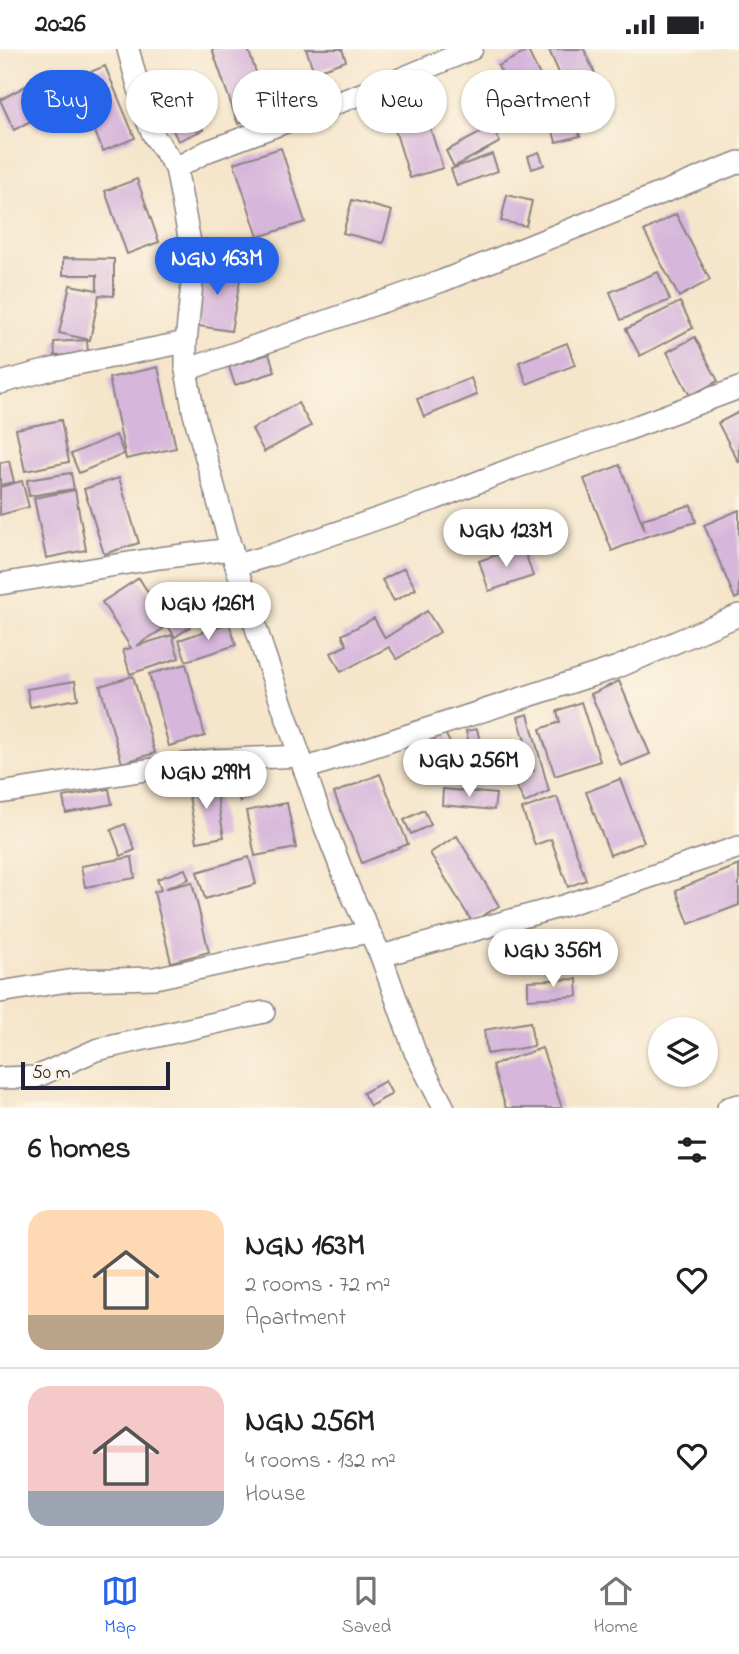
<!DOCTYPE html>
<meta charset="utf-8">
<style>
body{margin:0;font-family:"Indie Flower",sans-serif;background:#f2f2f2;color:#202124;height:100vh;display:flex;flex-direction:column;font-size:26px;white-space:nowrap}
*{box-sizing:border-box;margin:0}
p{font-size:23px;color:#757577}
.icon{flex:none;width:38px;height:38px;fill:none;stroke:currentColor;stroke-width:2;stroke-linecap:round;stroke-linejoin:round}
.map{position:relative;height:1059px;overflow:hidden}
.drawer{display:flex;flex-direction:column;background:#fff;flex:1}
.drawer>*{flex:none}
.top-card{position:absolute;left:21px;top:21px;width:698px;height:63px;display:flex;gap:14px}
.fabs{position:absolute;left:648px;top:968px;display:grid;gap:14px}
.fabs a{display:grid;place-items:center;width:70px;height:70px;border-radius:50%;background:#fff;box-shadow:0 2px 5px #0004;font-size:35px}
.scale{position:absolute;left:21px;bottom:18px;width:149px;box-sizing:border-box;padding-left:7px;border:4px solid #22223b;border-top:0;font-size:19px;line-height:24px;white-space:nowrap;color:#22223b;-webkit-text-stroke:5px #fcf5e5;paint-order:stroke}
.price{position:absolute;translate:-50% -60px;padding:0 16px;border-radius:24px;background:#fff;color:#222;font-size:23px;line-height:46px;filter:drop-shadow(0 2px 4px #0008)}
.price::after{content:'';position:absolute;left:50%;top:42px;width:21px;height:16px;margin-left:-10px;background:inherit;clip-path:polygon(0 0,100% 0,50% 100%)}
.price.selected{background:#2563eb;color:#fff}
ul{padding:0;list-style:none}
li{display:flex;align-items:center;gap:21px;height:175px;padding:0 28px}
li+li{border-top:2px solid #e0e0e0}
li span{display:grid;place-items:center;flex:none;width:196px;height:140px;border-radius:21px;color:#555}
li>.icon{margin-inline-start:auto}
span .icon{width:84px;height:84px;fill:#fffc;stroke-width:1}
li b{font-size:30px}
h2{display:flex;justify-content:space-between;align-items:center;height:84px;padding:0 28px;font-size:30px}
.chip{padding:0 24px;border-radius:32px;background:#fff;box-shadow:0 2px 5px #0004;font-size:24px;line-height:63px}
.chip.selected{background:#2563eb;color:#fff}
.status{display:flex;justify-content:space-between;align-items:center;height:49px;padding:0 35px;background:#fff;direction:ltr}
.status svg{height:19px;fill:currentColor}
.menu{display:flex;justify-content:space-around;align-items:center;height:98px;border-top:2px solid #e0e0e0;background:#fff;font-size:19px;color:#757577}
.menu a{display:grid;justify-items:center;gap:4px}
.menu .selected{color:#2563eb}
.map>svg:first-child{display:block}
.building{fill:#d7b6dc}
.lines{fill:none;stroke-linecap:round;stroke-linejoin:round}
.street-casing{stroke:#8c8482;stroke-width:24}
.street{stroke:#fff;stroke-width:21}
</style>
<div class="status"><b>20:26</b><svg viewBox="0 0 49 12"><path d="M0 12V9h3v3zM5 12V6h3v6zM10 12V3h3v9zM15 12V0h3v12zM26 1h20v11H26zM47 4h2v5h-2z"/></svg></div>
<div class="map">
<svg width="739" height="1059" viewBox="0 0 739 1059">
<rect width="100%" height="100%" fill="#fcf5e5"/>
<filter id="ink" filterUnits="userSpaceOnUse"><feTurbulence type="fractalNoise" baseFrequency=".0143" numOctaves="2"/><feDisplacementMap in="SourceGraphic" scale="14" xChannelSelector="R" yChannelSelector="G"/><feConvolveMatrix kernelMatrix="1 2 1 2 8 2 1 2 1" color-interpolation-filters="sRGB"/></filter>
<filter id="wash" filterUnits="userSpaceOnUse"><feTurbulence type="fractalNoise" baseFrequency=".00686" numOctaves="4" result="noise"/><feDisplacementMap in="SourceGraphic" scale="28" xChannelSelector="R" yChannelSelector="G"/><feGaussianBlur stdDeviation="1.57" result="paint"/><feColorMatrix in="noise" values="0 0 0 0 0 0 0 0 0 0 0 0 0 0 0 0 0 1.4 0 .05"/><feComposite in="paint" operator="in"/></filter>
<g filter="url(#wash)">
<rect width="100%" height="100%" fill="#f5e5ca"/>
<g id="blocks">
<!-- building -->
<g class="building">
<polygon points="212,0 248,0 270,64 238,75"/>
<polygon points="306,0 342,0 346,12 314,23"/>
<polygon points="551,0 584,0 610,59 580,72 549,1"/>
<polygon points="528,2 553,53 523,68 498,17"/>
<polygon points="105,17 135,89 103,102 73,30"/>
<polygon points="47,25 63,54 14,81 0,51"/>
<polygon points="419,45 443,119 410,129 387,55"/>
<polygon points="197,66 203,81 178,92 171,77"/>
<polygon points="577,77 580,87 556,93 553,82"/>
<polygon points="491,78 500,93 454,118 446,102"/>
<polygon points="281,99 305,173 258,188 234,114"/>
<polygon points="539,103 544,116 532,120 528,107"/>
<polygon points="492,105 498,122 457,137 451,120"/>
<polygon points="137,130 159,193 127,205 105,142"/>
<polygon points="507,146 532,152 526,177 501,172"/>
<polygon points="352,151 392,162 383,194 343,184"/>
<polygon points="676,165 710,231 679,248 644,182"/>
<polygon points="63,209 114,210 114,247 99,246 90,291 59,284 70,236 97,241 97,226 63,226"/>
<polygon points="203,213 242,220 231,282 192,276"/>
<polygon points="658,223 670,251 621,271 610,243"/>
<polygon points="680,253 693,279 640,307 626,280"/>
<polygon points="695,288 718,332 690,347 667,303"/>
<polygon points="87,291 88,305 55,307 54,293"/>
<polygon points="567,294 575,316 527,335 519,313"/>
<polygon points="269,305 275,323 235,336 229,318"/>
<polygon points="158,318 176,399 126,410 109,329"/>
<polygon points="471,329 477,346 424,368 417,350"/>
<polygon points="298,354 311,377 264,403 252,380"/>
<polygon points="739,363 739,414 718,374"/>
<polygon points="61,371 69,413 25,422 16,380"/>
<polygon points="116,386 124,405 79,424 71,405"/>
<polygon points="9,412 14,433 0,436 0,414"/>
<polygon points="620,416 645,482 642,470 691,456 696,473 647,487 612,502 584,430"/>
<polygon points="71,424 74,440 29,447 27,431"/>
<polygon points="119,429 139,494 104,505 84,440"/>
<polygon points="22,432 29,458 0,466 0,438"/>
<polygon points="75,441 86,501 46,509 34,449"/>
<polygon points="739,461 739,548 735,550 704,476"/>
<polygon points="523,497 533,527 489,542 479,512"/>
<polygon points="404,519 416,540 394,552 382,531"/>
<polygon points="139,529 169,576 136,597 172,586 179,609 130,625 123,601 131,599 102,553"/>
<polygon points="427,562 440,583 397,610 389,598 341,623 331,604 347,596 342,586 374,569 385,589"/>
<polygon points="183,567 190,578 175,588 168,577"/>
<polygon points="229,574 236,596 186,612 179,591"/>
<polygon points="186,615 205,687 169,697 149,625"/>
<polygon points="133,627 155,704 122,714 100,637"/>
<polygon points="75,632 78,650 30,658 27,640"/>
<polygon points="619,632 650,705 621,717 591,645"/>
<polygon points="581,653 600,712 555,727 540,680 560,673 557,662"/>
<polygon points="528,665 549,742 525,754 499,705 519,694 534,723 518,668"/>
<polygon points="477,680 485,714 474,717 466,682"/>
<polygon points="445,684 452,698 441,704 434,690"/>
<polygon points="246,711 256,724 244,733 252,744 241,753 222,727"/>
<polygon points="380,725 408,795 362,814 334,744"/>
<polygon points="214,730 224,788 197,793 187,736"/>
<polygon points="620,730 644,793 610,806 586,743"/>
<polygon points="109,740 112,755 66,764 63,748"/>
<polygon points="443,740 496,745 494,761 442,756"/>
<polygon points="557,748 586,831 568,838 551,790 535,796 522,760"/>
<polygon points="287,754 296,799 255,807 246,762"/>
<polygon points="424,761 431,776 411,785 404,771"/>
<polygon points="125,775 135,801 121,807 111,781"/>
<polygon points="457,787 499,857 472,873 430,804"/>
<polygon points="132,808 135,829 85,838 81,817"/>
<polygon points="249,808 256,835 205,850 197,823"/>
<polygon points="739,816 739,856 689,875 676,841"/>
<polygon points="185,820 189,830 164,840 192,833 209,903 171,913 154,843 161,841 157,830"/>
<polygon points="577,930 578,947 528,950 528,932"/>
<polygon points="530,973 534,997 487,1005 484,981"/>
<polygon points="542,999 562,1059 506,1059 492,1016"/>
<polygon points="385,1032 392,1045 370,1057 363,1044"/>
</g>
</g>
</g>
<g filter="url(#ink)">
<use href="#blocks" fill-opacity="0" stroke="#8c8482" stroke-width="2"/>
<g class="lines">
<defs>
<g id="street">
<polyline points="128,0 148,74 154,87 176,119"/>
<polyline points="186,321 442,232 739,113"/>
<polyline points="0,334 52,320 186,293"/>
<polyline points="236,516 272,506 435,450 514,419 621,383 739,339"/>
<polyline points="0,535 159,509 232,500"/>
<polyline points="304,720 618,618 739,566"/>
<polyline points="0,744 210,711 300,707"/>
<polyline points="381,907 566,856 739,798"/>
<polyline points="0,943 74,931 155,929 368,883"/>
<polyline points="0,1029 36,1028 96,1001 264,963"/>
<polyline points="444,1059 415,1003 381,907 350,842 321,768 263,601 234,510 194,365 186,321 186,293 194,215 176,119 208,102 388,35 472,0"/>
<polyline points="728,1059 739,1056"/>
</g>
</defs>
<!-- street casing -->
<use href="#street" class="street-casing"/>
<!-- street -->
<use href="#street" class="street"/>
</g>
</g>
</svg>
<div class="fabs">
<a><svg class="icon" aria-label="layers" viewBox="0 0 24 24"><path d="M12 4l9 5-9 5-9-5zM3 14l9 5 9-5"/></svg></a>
</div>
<div class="scale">50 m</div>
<b class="price selected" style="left:217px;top:248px">NGN 163M</b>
<b class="price" style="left:506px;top:520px">NGN 123M</b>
<b class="price" style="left:208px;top:593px">NGN 126M</b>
<b class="price" style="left:469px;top:750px">NGN 256M</b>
<b class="price" style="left:206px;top:762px">NGN 299M</b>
<b class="price" style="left:553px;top:940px">NGN 356M</b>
<div class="top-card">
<a class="chip selected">Buy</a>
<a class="chip">Rent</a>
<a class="chip">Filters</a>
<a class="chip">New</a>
<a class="chip">Apartment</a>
</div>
</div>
<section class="drawer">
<h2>6 homes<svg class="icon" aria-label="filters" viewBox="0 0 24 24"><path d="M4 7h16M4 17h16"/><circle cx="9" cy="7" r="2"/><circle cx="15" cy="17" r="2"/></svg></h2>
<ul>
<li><span style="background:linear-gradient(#ffd9b3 75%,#b9a48a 0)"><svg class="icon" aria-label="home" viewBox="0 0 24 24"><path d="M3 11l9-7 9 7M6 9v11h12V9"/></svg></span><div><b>NGN 163M</b><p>2 rooms · 72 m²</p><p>Apartment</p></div><svg class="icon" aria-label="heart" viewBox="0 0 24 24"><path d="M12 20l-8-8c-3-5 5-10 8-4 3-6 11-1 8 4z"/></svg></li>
<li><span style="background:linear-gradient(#f6c9c9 75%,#9aa5b1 0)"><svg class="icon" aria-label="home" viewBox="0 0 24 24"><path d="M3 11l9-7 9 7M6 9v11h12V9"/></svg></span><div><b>NGN 256M</b><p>4 rooms · 132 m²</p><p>House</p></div><svg class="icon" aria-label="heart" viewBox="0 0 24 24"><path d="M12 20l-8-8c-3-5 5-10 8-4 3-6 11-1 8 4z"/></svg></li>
</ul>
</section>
<nav class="menu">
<a class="selected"><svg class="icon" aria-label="map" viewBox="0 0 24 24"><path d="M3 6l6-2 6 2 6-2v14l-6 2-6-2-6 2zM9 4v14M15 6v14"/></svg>Map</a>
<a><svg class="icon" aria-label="saved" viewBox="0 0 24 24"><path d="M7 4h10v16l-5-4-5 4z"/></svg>Saved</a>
<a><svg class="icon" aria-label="home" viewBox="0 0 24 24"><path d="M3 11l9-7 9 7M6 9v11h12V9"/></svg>Home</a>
</nav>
